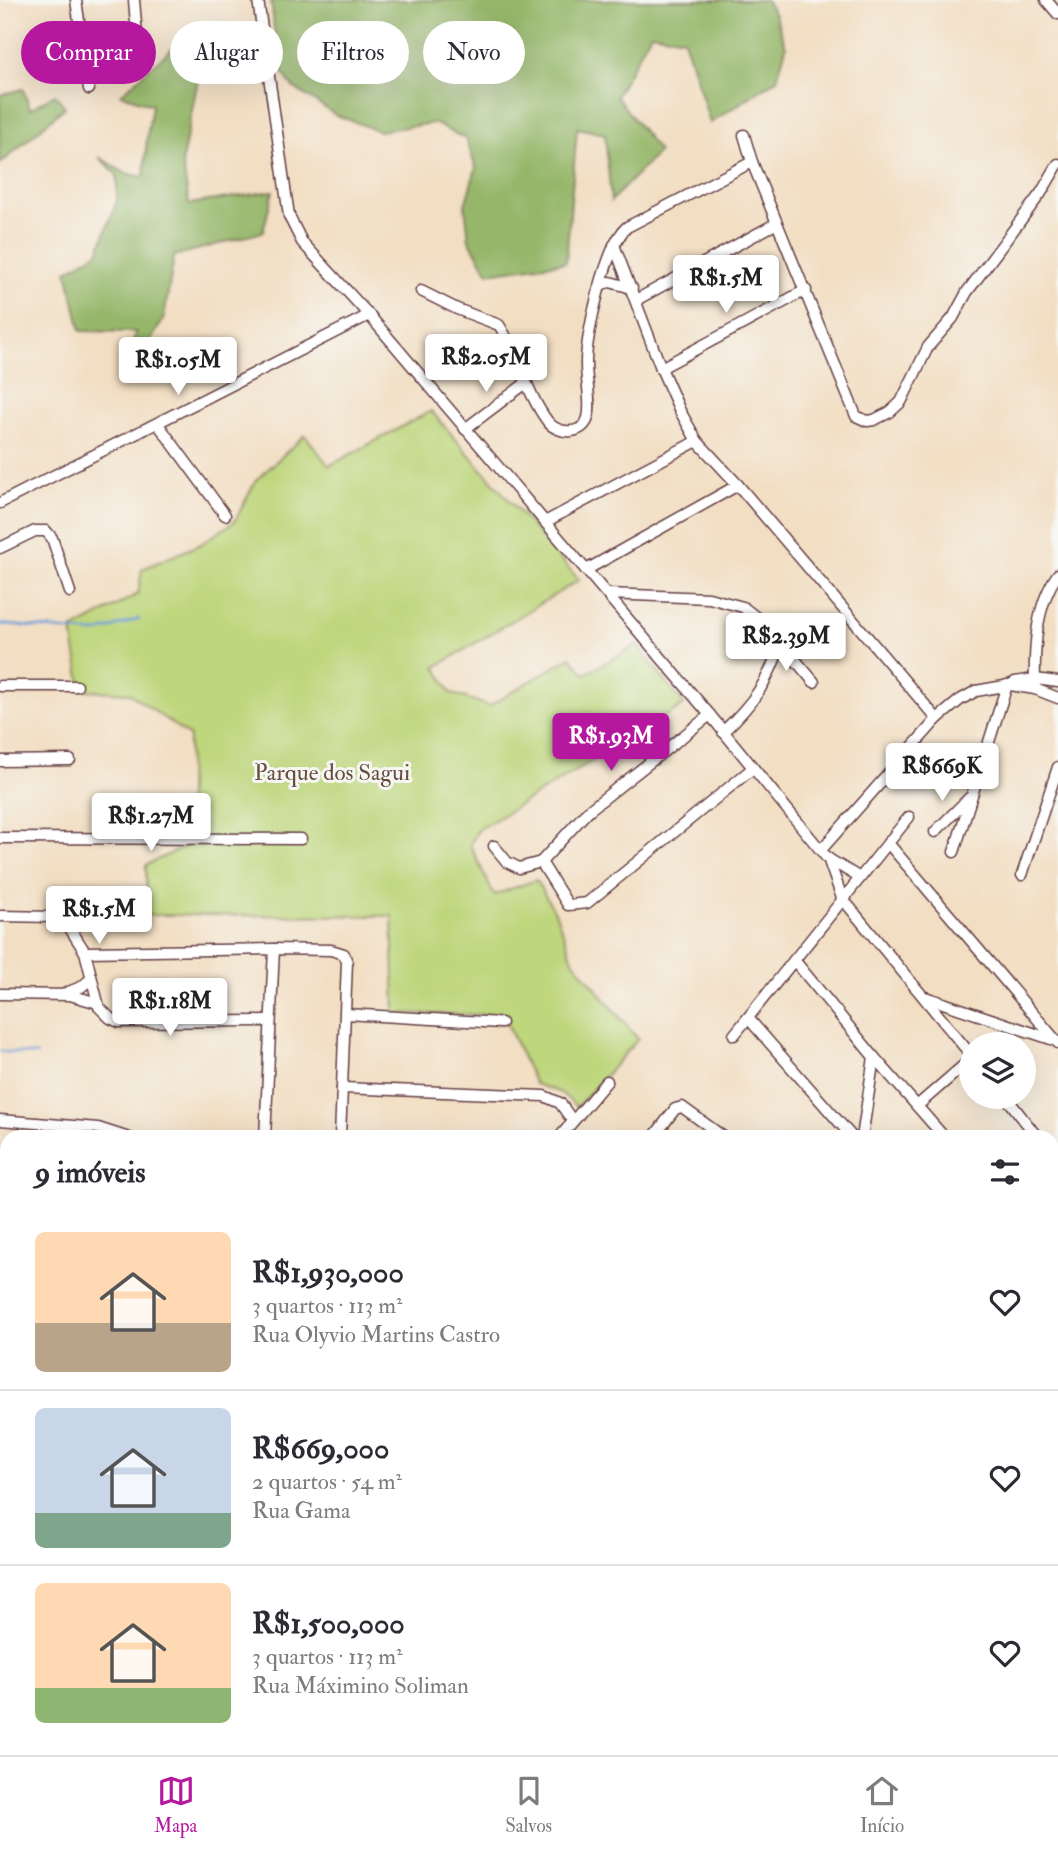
<!DOCTYPE html>
<html lang="pt">
<meta charset="utf-8">
<style>
body{margin:0;font-family:"IM FELL Double Pica",serif;background:#f7f7f7;color:#2b2b33;height:100vh;display:flex;flex-direction:column;font-size:26px;white-space:nowrap}
*{box-sizing:border-box;margin:0}
p{font-size:23px;color:#7c7c81}
.icon{flex:none;width:38px;height:38px;fill:none;stroke:currentColor;stroke-width:2;stroke-linecap:round;stroke-linejoin:round}
.map{position:relative;flex:1;overflow:hidden}
.drawer{position:absolute;left:0px;top:1130px;width:1059px;height:625px;display:flex;flex-direction:column;background:#fff;border-radius:21px 21px 0 0;box-shadow:0 7px 28px #0002}
.drawer>*{flex:none}
.hud{position:absolute;left:21px;top:21px;width:700px;height:63px;display:flex;gap:14px}
.fabs{position:absolute;left:959px;top:1032px;display:grid;gap:14px}
.fabs a{display:grid;place-items:center;width:77px;height:77px;border-radius:50%;background:#fff;box-shadow:0 7px 28px #0002;font-size:35px}
.price{position:absolute;translate:-50% -60px;padding:0 16px;border-radius:7px;background:#fff;color:#222;font-size:23px;line-height:46px;filter:drop-shadow(0 2px 4px #0008)}
.price::after{content:'';position:absolute;left:50%;top:42px;width:21px;height:16px;margin-left:-10px;background:inherit;clip-path:polygon(0 0,100% 0,50% 100%)}
.price.on{background:#b5179e;color:#fff}
ul{padding:0;list-style:none}
li{display:flex;align-items:center;gap:21px;height:175px;padding:0 35px}
li+li{border-top:2px solid #e1e1e2}
li span{display:grid;place-items:center;flex:none;width:196px;height:140px;border-radius:10px;color:#555}
li>.icon{margin-inline-start:auto}
span .icon{width:84px;height:84px;fill:#fffc;stroke-width:1}
li b{font-size:30px}
h2{display:flex;justify-content:space-between;align-items:center;height:84px;padding:0 35px;font-size:30px}
.pill{padding:0 24px;border-radius:32px;background:#fff;box-shadow:0 7px 28px #0002;font-size:24px;line-height:63px}
.pill.on{background:#b5179e;color:#fff}
.dock{display:flex;justify-content:space-around;align-items:center;height:98px;border-top:2px solid #e1e1e2;background:#fff;font-size:19px;color:#7c7c81}
.dock a{display:grid;justify-items:center;gap:4px}
.dock .on{color:#b5179e}
.map>svg:first-child{display:block}
.green{fill:#bed67b;stroke:#847a53;stroke-width:2}
.forest{fill:#96b76b;stroke:#706b4b;stroke-width:2}
.lines{fill:none;stroke-linecap:round;stroke-linejoin:round}
.stream{stroke:#6c9cd5;stroke-width:2.5}
.minor-casing{stroke:#633c42;stroke-width:13}
.minor{stroke:#fff;stroke-width:10}
.labels{text-anchor:middle;stroke-width:6;stroke-linejoin:round;paint-order:stroke}
.park-label{font-size:23px;fill:#674d3f;stroke:#f6f6f2}
</style>
<div class="map">
<svg width="1058" height="1755" viewBox="0 0 1058 1755">
<rect width="100%" height="100%" fill="#f6f6f2"/>
<filter id="ink" filterUnits="userSpaceOnUse"><feTurbulence type="fractalNoise" baseFrequency=".0143" numOctaves="2"/><feDisplacementMap in="SourceGraphic" scale="14" xChannelSelector="R" yChannelSelector="G"/><feConvolveMatrix kernelMatrix="1 2 1 2 8 2 1 2 1" color-interpolation-filters="sRGB"/></filter>
<filter id="wash" filterUnits="userSpaceOnUse"><feTurbulence type="fractalNoise" baseFrequency=".00686" numOctaves="4" result="noise"/><feDisplacementMap in="SourceGraphic" scale="28" xChannelSelector="R" yChannelSelector="G"/><feGaussianBlur stdDeviation="1.57" result="paint"/><feColorMatrix in="noise" values="0 0 0 0 0 0 0 0 0 0 0 0 0 0 0 0 0 1.4 0 .05"/><feComposite in="paint" operator="in"/></filter>
<g filter="url(#wash)">
<rect width="100%" height="100%" fill="#f2dec2"/>
<!-- green -->
<polygon class="green" points="431,411 579,580 436,667 451,693 489,706 571,657 585,674 637,645 684,705 478,830 470,845 494,895 536,880 555,912 574,962 638,1039 577,1107 561,1093 535,1084 503,1015 395,1013 392,916 146,915 146,865 187,846 189,736 129,693 82,690 72,630 138,594 142,569 201,544 235,521 256,480 305,435 329,466"/>
<!-- forest -->
<g class="forest">
<polygon points="271,0 766,0 775,15 786,47 777,79 710,123 684,39 651,33 616,96 659,152 611,201 605,134 577,128 566,262 488,273 469,240 465,205 476,168 466,139 434,123 379,131 336,115 293,87 281,70 276,47"/>
<polygon points="251,28 259,77 198,79 182,160 189,204 273,191 263,232 174,256 164,318 146,349 127,361 136,332 81,331 67,271 98,252 117,201 117,175 99,157 125,173 144,177 147,137 152,105 121,94 171,49 202,51"/>
<polygon points="23,89 30,109 55,94 65,107 0,164 0,95"/>
<polygon points="1058,1237 1058,1566 1052,1562 1052,1262"/>
</g>
<g class="lines">
<!-- stream -->
<g class="stream">
<polyline points="0,624 96,633 139,619"/>
<polyline points="0,1051 37,1055"/>
<polyline points="37,1748 48,1755"/>
<polyline points="0,1752 9,1749 24,1753 32,1748"/>
</g>
</g>
</g>
<g filter="url(#ink)">
<g class="lines">
<defs>
<g id="minor">
<polyline points="76,0 89,89"/>
<polyline points="134,0 138,49"/>
<polyline points="258,0 289,216 302,242 369,315 545,522 710,715 827,858 860,878"/>
<polyline points="1046,0 1058,14"/>
<polyline points="744,135 752,162 856,416 867,421 874,420 890,412 901,402 928,347 953,318 967,292 1041,193 1058,164"/>
<polyline points="614,245 661,368 680,411 697,441 738,485 937,719"/>
<polyline points="601,284 610,282 632,288"/>
<path d="M 421,291 L 457,309 L 499,325 C 519,355 526,393 548,422 C 558,434 582,436 588,418 C 592,403 586,381 586,365 C 585,337 606,245 627,227 L 752,162"/>
<polyline points="636,300 777,223"/>
<polyline points="661,368 806,290"/>
<polyline points="158,424 225,515"/>
<polyline points="465,429 526,383"/>
<polyline points="0,503 369,315"/>
<polyline points="545,522 697,441"/>
<polyline points="0,548 35,531 46,531 52,538 70,592"/>
<polyline points="586,570 738,485"/>
<polyline points="607,594 709,598 743,607 775,632 781,643 814,682"/>
<polyline points="1010,685 1035,689 1058,698"/>
<polyline points="0,686 77,686"/>
<path d="M 1035,689 C 1034,650 1035,606 1058,574"/>
<path d="M 723,732 C 754,702 767,684 781,643"/>
<polyline points="0,761 70,760"/>
<polyline points="935,832 969,798"/>
<polyline points="0,838 301,839"/>
<polyline points="888,843 1058,1043"/>
<polyline points="494,846 507,862 519,868 541,862"/>
<polyline points="821,850 937,719 960,700 976,691 1010,685 1015,682 1035,679 1058,682"/>
<polyline points="954,852 1007,685"/>
<polyline points="828,858 842,898 971,1055"/>
<polyline points="541,862 568,905 587,903 753,768"/>
<polyline points="541,862 588,811 710,715"/>
<polyline points="1022,875 1058,767"/>
<polyline points="0,916 54,917 66,922 85,952 99,1007 110,1018 119,1022 270,1021"/>
<polyline points="85,952 274,949 331,950 344,954 347,962 340,1138"/>
<polyline points="794,960 874,1057 945,1138"/>
<polyline points="66,993 81,987 91,979"/>
<polyline points="0,994 70,995 98,1003"/>
<polyline points="925,997 1054,1040"/>
<polyline points="346,1014 501,1023"/>
<polyline points="748,1018 853,1138"/>
<polyline points="734,1035 909,817"/>
<polyline points="342,1088 544,1096 560,1103 572,1120"/>
<polyline points="1006,1097 1038,1138"/>
<polyline points="917,1106 971,1059"/>
<polyline points="0,1120 98,1128 129,1138"/>
<polyline points="265,1138 274,949"/>
<polyline points="559,1138 607,1081"/>
<polyline points="653,1138 675,1109 682,1107 725,1138"/>
<polyline points="862,1138 874,1057"/>
<polyline points="1052,1154 1058,1162"/>
<polyline points="0,1199 7,1200"/>
<polyline points="1052,1260 1058,1265"/>
<polyline points="0,1277 7,1278"/>
<polyline points="0,1354 7,1354"/>
<polyline points="0,1598 7,1599"/>
<polyline points="1052,1625 1058,1635"/>
<polyline points="0,1644 7,1612"/>
<polyline points="0,1692 7,1692"/>
<polyline points="1052,1701 1058,1699"/>
<polyline points="509,1748 528,1755"/>
<polyline points="656,1748 662,1755"/>
<polyline points="1023,1748 1025,1755"/>
<polyline points="200,1755 217,1748"/>
<polyline points="624,1755 632,1748"/>
<polyline points="877,1755 883,1752 950,1754"/>
</g>
</defs>
<!-- minor casing -->
<use href="#minor" class="minor-casing"/>
<!-- minor -->
<use href="#minor" class="minor"/>
</g>
</g>
<g class="labels">
<!-- park labels -->
<g class="park-label">
<text x="332" y="780">Parque dos Sagui</text>
</g>
</g>
</svg>
<div class="fabs">
<a><svg class="icon" aria-label="layers" viewBox="0 0 24 24"><path d="M12 4l9 5-9 5-9-5zM3 14l9 5 9-5"/></svg></a>
</div>
<b class="price" style="left:726px;top:315px">R$1.5M</b>
<b class="price" style="left:486px;top:394px">R$2.05M</b>
<b class="price" style="left:178px;top:397px">R$1.05M</b>
<b class="price" style="left:786px;top:673px">R$2.39M</b>
<b class="price on" style="left:611px;top:773px">R$1.93M</b>
<b class="price" style="left:942px;top:803px">R$669K</b>
<b class="price" style="left:151px;top:853px">R$1.27M</b>
<b class="price" style="left:99px;top:946px">R$1.5M</b>
<b class="price" style="left:170px;top:1038px">R$1.18M</b>
<div class="hud">
<a class="pill on">Comprar</a>
<a class="pill">Alugar</a>
<a class="pill">Filtros</a>
<a class="pill">Novo</a>
</div>
<section class="drawer">
<h2>9 imóveis<svg class="icon" aria-label="filters" viewBox="0 0 24 24"><path d="M4 7h16M4 17h16"/><circle cx="9" cy="7" r="2"/><circle cx="15" cy="17" r="2"/></svg></h2>
<ul>
<li><span style="background:linear-gradient(#ffd9b3 65%,#b9a48a 0)"><svg class="icon" aria-label="home" viewBox="0 0 24 24"><path d="M3 11l9-7 9 7M6 9v11h12V9"/></svg></span><div><b>R$1,930,000</b><p>3 quartos · 113 m²</p><p>Rua Olyvio Martins Castro</p></div><svg class="icon" aria-label="heart" viewBox="0 0 24 24"><path d="M12 20l-8-8c-3-5 5-10 8-4 3-6 11-1 8 4z"/></svg></li>
<li><span style="background:linear-gradient(#c9d6e8 75%,#7fa58c 0)"><svg class="icon" aria-label="home" viewBox="0 0 24 24"><path d="M3 11l9-7 9 7M6 9v11h12V9"/></svg></span><div><b>R$669,000</b><p>2 quartos · 54 m²</p><p>Rua Gama</p></div><svg class="icon" aria-label="heart" viewBox="0 0 24 24"><path d="M12 20l-8-8c-3-5 5-10 8-4 3-6 11-1 8 4z"/></svg></li>
<li><span style="background:linear-gradient(#ffd9b3 75%,#8fb573 0)"><svg class="icon" aria-label="home" viewBox="0 0 24 24"><path d="M3 11l9-7 9 7M6 9v11h12V9"/></svg></span><div><b>R$1,500,000</b><p>3 quartos · 113 m²</p><p>Rua Máximino Soliman</p></div><svg class="icon" aria-label="heart" viewBox="0 0 24 24"><path d="M12 20l-8-8c-3-5 5-10 8-4 3-6 11-1 8 4z"/></svg></li>
</ul>
</section>
</div>
<nav class="dock">
<a class="on"><svg class="icon" aria-label="map" viewBox="0 0 24 24"><path d="M3 6l6-2 6 2 6-2v14l-6 2-6-2-6 2zM9 4v14M15 6v14"/></svg>Mapa</a>
<a><svg class="icon" aria-label="saved" viewBox="0 0 24 24"><path d="M7 4h10v16l-5-4-5 4z"/></svg>Salvos</a>
<a><svg class="icon" aria-label="home" viewBox="0 0 24 24"><path d="M3 11l9-7 9 7M6 9v11h12V9"/></svg>Início</a>
</nav>
